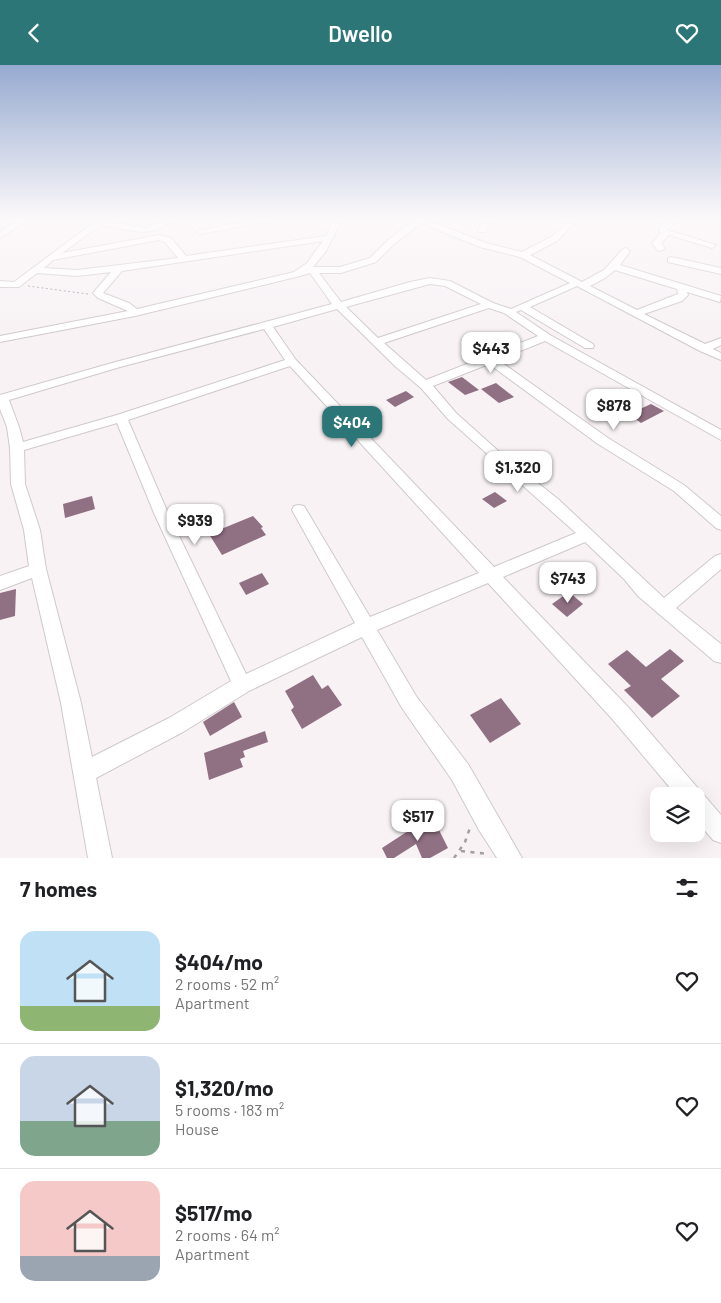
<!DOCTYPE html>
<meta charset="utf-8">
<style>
body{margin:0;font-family:Barlow,sans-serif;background:#f2f2f2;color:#202124;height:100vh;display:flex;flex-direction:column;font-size:19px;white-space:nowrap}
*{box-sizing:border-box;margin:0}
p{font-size:16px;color:#757577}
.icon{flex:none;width:28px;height:28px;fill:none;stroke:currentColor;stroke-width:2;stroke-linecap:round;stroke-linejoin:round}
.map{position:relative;height:793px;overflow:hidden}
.sheet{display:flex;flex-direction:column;background:#fff;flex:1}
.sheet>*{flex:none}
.tools{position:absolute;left:650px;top:722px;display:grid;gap:10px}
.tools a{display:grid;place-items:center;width:55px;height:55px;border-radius:10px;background:#fff;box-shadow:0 5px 20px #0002;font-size:25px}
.price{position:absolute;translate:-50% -42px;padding:0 11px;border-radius:10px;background:#fff;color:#222;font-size:16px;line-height:32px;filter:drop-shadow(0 1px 2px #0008)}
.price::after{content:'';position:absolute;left:50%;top:30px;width:15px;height:11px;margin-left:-8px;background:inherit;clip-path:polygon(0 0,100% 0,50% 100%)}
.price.active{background:#2c7677;color:#fff}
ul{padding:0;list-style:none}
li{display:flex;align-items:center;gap:15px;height:125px;padding:0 20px}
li+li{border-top:1px solid #e0e0e0}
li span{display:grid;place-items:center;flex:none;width:140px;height:100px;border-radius:15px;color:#555}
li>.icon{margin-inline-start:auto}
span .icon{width:60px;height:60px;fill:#fffc;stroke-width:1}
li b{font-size:21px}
h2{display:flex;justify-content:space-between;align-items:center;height:60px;padding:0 20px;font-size:21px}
header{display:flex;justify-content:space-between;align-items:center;height:65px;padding:0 20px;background:#2c7677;color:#fff;font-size:22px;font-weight:600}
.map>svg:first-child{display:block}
.building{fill:#907083}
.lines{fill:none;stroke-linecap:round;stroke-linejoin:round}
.minor-casing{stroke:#cfc9cc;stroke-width:2}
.path-far1{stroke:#a29ea0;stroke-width:1;stroke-dasharray:2 2.5;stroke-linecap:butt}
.path{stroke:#a29ea0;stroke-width:2.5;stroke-dasharray:4 5.5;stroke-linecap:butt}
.minor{fill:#fff;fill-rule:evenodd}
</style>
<header><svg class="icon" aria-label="back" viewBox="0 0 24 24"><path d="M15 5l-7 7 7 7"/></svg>Dwello<svg class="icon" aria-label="heart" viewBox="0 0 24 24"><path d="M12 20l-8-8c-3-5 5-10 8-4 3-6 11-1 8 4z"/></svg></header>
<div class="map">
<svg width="721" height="793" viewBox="0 0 721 793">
<rect width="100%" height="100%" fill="#f8f2f5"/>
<!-- building -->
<g class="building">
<polygon points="462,312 479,325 465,330 448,317"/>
<polygon points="496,318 514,332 499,338 481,324"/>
<polygon points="406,326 414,332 395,342 386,335"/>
<polygon points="651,339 664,346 641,358 629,349"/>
<polygon points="495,427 507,436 494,443 482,434"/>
<polygon points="92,431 95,444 65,453 63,439"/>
<polygon points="253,451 263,462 261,463 266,470 222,490 209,469"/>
<polygon points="262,508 269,519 246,530 239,518"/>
<polygon points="16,524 15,551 0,555 0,528"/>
<polygon points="569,527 583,539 567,552 552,539"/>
<polygon points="670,584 684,596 661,614 680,631 652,653 624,625 631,621 608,599 627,585 646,602"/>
<polygon points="313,610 322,624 328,620 342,640 302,664 291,645 294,642 285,626"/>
<polygon points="501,633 521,659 490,678 470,650"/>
<polygon points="234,637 242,652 210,671 203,657"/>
<polygon points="265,666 268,677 243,686 245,692 240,694 243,702 209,715 204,688"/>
<polygon points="434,755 448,783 430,793 422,793 416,779 394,793 387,793 382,783 405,768"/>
</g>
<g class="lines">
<defs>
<g id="minor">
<polygon points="18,155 28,155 0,173 0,167"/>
<path d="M 97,155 L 147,163 L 162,155 L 172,155 C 151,176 126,163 101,160 L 62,188 L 159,170 L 171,173 L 186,191 L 326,171 L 334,155 L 342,155 L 326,186 L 313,202 L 340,202 L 370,193 L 387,176 L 414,155 L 428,155 L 486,178 L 522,187 L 551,172 L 569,157 L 573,159 L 557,176 L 530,190 L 582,217 L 604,205 L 623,184 L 626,183 L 630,186 L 620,200 L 721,231 L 720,237 L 687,227 L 688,230 L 682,236 L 644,249 L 705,279 L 721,273 L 721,280 L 713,284 L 721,288 L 721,295 L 700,286 L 577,221 L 530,242 L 593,279 L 594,281 L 593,283 L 585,283 L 521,245 L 516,247 L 550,270 L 721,365 L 721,375 L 545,276 L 498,295 L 608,373 L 684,420 L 721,451 L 721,465 L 716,463 L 674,426 L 598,379 L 489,299 L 433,321 L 456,348 L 504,391 L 558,434 L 664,533 L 715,491 L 721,489 L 721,504 L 676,543 L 721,579 L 721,598 L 714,596 L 638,531 L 624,514 L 585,477 L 503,512 L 628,642 L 721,750 L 721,778 L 713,775 L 696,755 L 696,731 L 677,731 L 614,656 L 488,518 L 377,565 L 416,631 L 468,699 L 522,793 L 497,793 L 479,765 L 452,715 L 402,643 L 362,572 L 249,626 L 183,667 L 96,713 L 112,793 L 88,793 L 61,638 L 32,513 L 0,525 L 0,511 L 29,501 L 24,465 L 11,419 L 10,383 L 7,362 L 0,344 L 0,330 L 112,298 L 332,239 L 310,208 L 300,211 L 135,251 L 0,277 L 0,271 L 128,246 L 98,233 L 93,228 L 111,207 L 77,211 L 37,208 L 19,222 L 0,222 L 0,216 L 14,217 ZM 421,158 L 480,182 L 520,192 L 570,218 L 511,244 L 493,238 L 450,216 L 430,213 L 410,217 L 341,237 L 319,208 L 341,208 L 376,197 L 393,180 ZM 159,175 L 165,177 L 178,193 L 77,205 L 44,203 L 53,195 ZM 323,176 L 307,198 L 294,207 L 137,244 L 129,238 L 103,228 L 122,206 ZM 615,205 L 677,224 L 678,229 L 637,245 L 590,221 L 605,213 ZM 430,219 L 445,221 L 481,239 L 378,273 L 346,242 ZM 489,243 L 504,248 L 538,271 L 426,315 L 384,278 ZM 337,244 L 396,302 L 421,323 L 448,354 L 576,468 L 494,502 L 296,295 L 273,262 ZM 264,264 L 285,295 L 117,350 L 23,377 L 19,362 L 9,335 L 120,302 ZM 290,301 L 479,508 L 370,552 L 304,441 L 299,440 L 294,441 L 292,445 L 355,558 L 246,609 L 168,448 L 128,355 ZM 117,358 L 154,448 L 231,616 L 169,653 L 92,692 L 81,638 L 46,504 L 40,465 L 25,419 L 24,385 Z"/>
<polygon points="256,155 277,155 200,169 196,167 200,165"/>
<polygon points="484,155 492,155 485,167 479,167 478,165"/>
<polygon points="668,155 678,155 667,165 716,180 712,183 669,170 661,178 665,184 658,186 652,178 661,168 659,166 660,161"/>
<polygon points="671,192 721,203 721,209 668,197 668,193"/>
</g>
</defs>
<!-- minor casing -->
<use href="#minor" class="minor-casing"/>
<!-- path-far1 -->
<polyline class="path-far1" points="28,221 88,229"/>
<!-- path -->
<g class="path">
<polyline points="461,786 489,789"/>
<polyline points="454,793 465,777 471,760"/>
</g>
<!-- minor -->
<use href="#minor" class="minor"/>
</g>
<!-- sky -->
<linearGradient id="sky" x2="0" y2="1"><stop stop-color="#96aad0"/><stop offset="0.58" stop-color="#fcf9fa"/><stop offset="1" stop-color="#fcf9fa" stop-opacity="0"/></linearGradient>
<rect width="721" height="266" fill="url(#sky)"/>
</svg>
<div class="tools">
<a><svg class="icon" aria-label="layers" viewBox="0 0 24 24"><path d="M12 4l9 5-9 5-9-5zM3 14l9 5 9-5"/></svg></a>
</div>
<b class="price" style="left:491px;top:309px">$443</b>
<b class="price" style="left:614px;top:366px">$878</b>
<b class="price active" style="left:352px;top:383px">$404</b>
<b class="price" style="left:518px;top:428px">$1,320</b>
<b class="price" style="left:195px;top:481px">$939</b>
<b class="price" style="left:568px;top:539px">$743</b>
<b class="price" style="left:418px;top:777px">$517</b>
</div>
<section class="sheet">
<h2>7 homes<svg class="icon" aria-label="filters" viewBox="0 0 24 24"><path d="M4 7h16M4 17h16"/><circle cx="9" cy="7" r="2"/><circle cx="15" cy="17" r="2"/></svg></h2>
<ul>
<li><span style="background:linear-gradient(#bfe0f5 75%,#8fb573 0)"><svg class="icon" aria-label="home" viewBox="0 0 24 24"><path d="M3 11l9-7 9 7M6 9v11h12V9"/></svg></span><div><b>$404/mo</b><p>2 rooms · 52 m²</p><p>Apartment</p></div><svg class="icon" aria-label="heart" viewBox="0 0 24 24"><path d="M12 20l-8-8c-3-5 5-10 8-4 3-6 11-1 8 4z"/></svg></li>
<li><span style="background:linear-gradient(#c9d6e8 65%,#7fa58c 0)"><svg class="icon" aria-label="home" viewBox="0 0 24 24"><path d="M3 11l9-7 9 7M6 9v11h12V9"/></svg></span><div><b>$1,320/mo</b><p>5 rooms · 183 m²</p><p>House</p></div><svg class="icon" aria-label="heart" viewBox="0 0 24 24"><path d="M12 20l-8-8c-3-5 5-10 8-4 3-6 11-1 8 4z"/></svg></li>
<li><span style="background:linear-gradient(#f6c9c9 75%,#9aa5b1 0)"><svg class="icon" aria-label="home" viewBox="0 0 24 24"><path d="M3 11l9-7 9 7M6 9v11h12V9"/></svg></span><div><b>$517/mo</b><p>2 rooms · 64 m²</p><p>Apartment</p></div><svg class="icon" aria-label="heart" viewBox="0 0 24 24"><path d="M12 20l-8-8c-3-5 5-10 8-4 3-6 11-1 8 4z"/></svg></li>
</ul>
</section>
